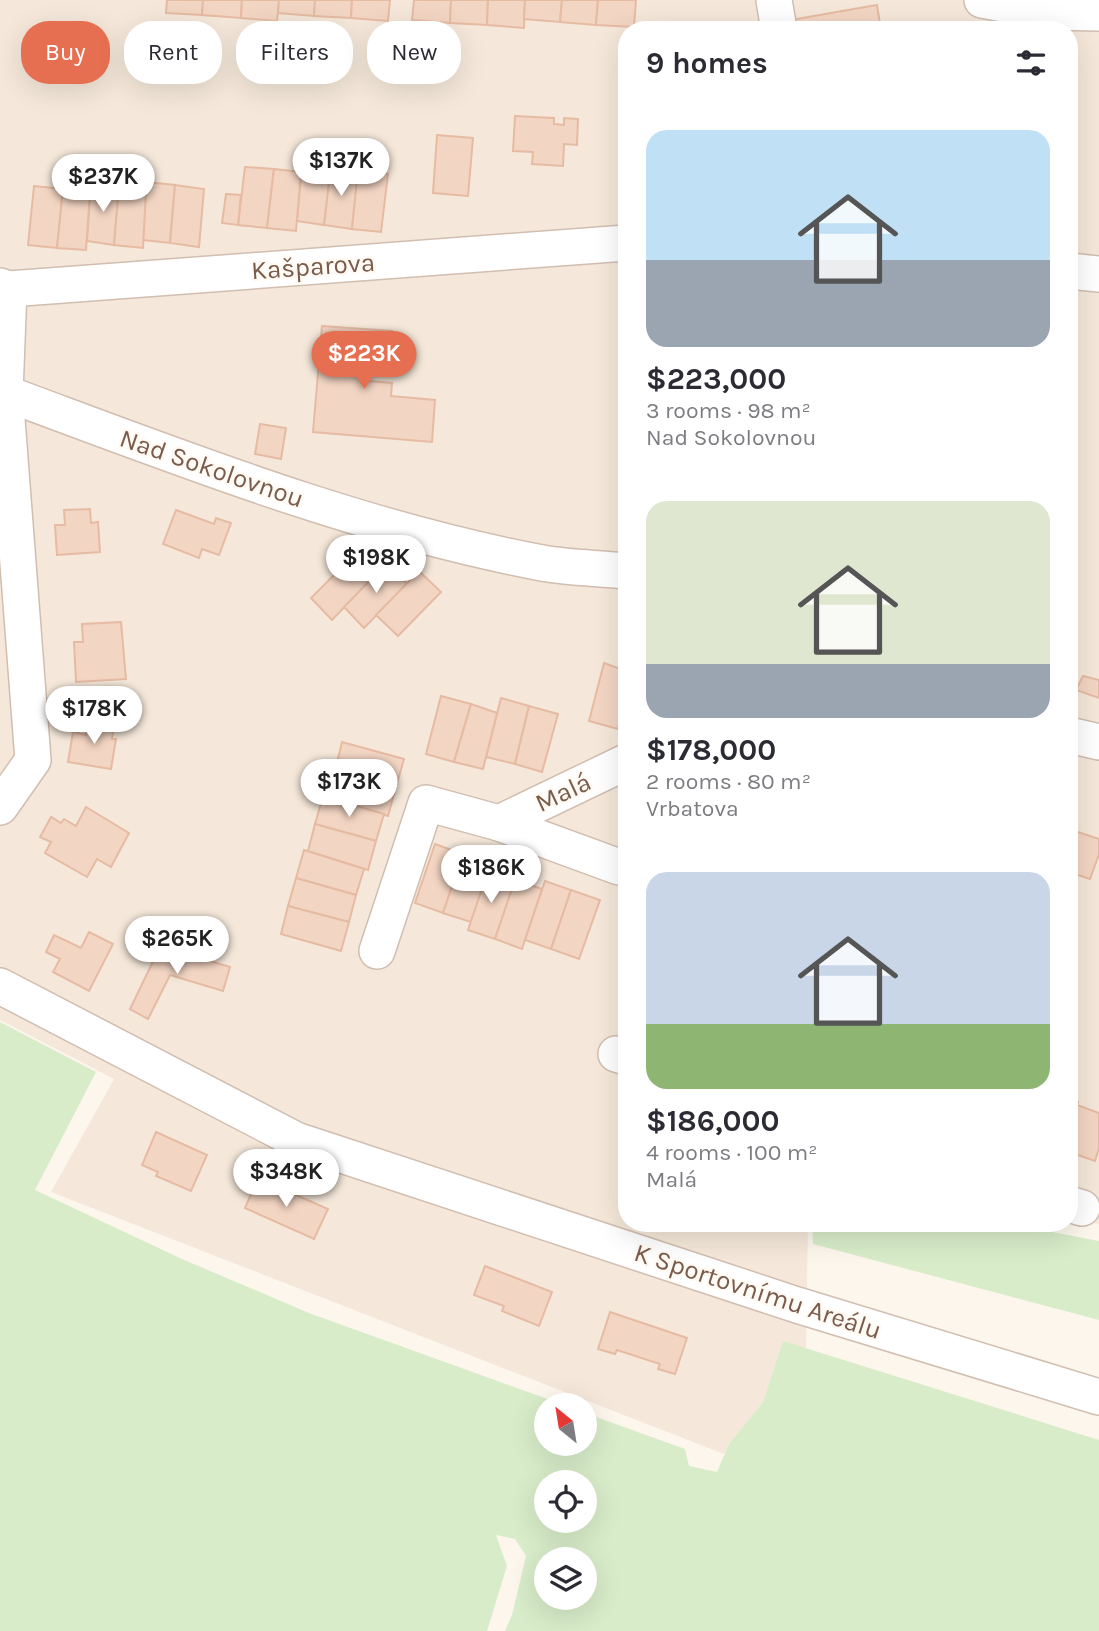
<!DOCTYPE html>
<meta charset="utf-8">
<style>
body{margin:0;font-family:Karla,sans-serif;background:#f7f7f7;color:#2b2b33;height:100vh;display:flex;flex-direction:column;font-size:26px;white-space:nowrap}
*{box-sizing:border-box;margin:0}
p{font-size:23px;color:#7c7c81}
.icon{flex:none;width:38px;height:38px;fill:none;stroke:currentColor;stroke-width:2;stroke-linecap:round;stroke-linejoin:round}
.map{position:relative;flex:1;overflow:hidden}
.details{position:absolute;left:618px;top:21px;width:460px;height:1211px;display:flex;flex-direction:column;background:#fff;border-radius:28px;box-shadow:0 7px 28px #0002}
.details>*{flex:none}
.banner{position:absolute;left:21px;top:21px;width:492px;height:63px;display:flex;gap:14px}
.needle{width:46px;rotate:330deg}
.tools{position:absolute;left:534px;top:1393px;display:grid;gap:14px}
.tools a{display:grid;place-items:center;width:63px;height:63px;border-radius:50%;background:#fff;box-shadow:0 7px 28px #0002;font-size:35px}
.price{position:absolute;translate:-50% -60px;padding:0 16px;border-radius:24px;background:#fff;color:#222;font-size:23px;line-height:46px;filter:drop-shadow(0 2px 4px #0008)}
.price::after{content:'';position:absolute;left:50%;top:42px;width:21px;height:16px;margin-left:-10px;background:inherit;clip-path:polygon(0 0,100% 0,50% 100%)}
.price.on{background:#e76f51;color:#fff}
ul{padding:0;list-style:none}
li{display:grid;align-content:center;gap:14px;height:371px;padding:0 28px}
li span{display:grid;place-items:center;height:217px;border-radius:21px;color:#555}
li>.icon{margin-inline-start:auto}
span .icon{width:126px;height:126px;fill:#fffc;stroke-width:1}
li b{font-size:30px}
h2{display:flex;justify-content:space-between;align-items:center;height:84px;padding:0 28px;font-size:30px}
.chip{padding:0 24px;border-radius:28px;background:#fff;box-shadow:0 7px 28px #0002;font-size:24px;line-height:63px}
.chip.on{background:#e76f51;color:#fff}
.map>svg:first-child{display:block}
.residential{fill:#f5e8da}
.green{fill:#d8ecc9;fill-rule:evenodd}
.building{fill:#f3d5c3;stroke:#e6bba3;stroke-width:2}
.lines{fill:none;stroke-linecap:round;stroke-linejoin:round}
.minor-casing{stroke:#d1beb0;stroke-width:38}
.minor{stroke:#fff;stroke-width:35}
.labels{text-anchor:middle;stroke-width:5;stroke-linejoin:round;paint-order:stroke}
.street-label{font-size:26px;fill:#7a5c4d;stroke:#fffaf3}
</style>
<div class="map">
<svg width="1099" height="1631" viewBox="0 0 1099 1631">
<rect width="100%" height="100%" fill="#fdf6ec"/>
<!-- residential -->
<polygon class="residential" points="0,0 1099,0 1099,1224 1069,1218 1069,30 626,30 626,1223 808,1223 806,1349 783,1342 763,1402 729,1444 724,1454 51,1192 114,1079 0,1020"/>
<!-- green -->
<g class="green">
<path d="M 0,1022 L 96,1072 L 35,1190 L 182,1259 L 309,1313 L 564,1405 L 546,1405 L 546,1444 L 584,1444 L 585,1413 L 685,1449 L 689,1466 L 717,1472 L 729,1444 L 763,1402 L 783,1341 L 1099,1440 L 1099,1631 L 505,1631 L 512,1615 L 526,1556 L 515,1539 L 496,1535 L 507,1566 L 487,1631 L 0,1631 ZM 546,1482 L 584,1482 L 584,1521 L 546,1521 ZM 546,1559 L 584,1559 L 584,1598 L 546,1598 Z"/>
<polygon points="812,1223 1005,1223 1099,1241 1099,1320 813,1244"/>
</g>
<!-- building -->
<g class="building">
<polygon points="167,0 203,0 202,15 166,13"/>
<polygon points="203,0 242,0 241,18 202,15"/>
<polygon points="242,0 279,0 277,21 241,18"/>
<polygon points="279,0 315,0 314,16 278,13"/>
<polygon points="315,0 352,0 351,18 314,16"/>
<polygon points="352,0 390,0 388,21 351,18"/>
<polygon points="414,0 451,0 450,23 412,20"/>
<polygon points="451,0 488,0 487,25 450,23"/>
<polygon points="488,0 525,0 524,28 487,25"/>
<polygon points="525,0 562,0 560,22 524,19"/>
<polygon points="562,0 598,0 596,25 560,22"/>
<polygon points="598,0 636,0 634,27 596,25"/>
<polygon points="877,5 881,30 786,30 785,21"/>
<polygon points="515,116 554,118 554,124 564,125 564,118 578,119 577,145 564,144 563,166 532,164 533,152 513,151"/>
<polygon points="437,135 473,138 468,196 433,193"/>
<rect x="621" y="140" width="5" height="44"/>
<polygon points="302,164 331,167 324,225 297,221"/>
<polygon points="245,167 274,169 267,228 238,225"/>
<polygon points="331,167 358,170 352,229 324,225"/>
<polygon points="274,169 301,172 296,231 267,228"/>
<polygon points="358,170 388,174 381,232 352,229"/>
<polygon points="146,182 175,185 170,243 143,240"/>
<polygon points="91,183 119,186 114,245 87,241"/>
<polygon points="175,185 204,189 199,247 170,243"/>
<polygon points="34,186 63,189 57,248 28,245"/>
<polygon points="119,186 146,190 143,248 114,245"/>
<polygon points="63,189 90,192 86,250 57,248"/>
<polygon points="226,194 241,195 238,225 222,223"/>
<polygon points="322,326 392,331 389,362 370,360 369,381 392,383 391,396 435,400 432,442 313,432"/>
<polygon points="260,424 286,428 281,459 255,454"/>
<polygon points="90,509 91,523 98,522 100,552 57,555 55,525 65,525 64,510"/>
<polygon points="176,510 214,524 216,518 231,523 219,555 202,549 199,558 163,544"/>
<polygon points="354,555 374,576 332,620 311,598"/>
<polygon points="387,563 407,584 364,628 344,607"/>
<polygon points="419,571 441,592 398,636 376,615"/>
<polygon points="121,622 126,679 76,682 74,642 83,642 82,624"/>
<polygon points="604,663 626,671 626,694 618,729 589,721"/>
<polygon points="1083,676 1099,680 1099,698 1076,690"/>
<polygon points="441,696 471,704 454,762 426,754"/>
<polygon points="501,698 529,706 515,764 486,757"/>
<polygon points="471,704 497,713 483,769 454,762"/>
<polygon points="529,706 558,714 542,772 515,764"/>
<polygon points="88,720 114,725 112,739 116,739 111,769 68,762 73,732 86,735"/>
<polygon points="342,742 404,759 396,787 335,771"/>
<polygon points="335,771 396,787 388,816 327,797"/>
<polygon points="323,796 384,814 376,841 315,824"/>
<polygon points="86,807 129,833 111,867 97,859 87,877 45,853 51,842 40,837 51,817 61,823 64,819 76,826"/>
<polygon points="315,824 376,841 368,870 308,851"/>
<polygon points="1069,829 1099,839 1099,854 1090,879 1069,872"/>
<polygon points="435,844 463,854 443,913 415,903"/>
<polygon points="304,850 364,869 356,895 296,878"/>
<polygon points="463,854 491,863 471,922 443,913"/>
<polygon points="488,871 515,880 495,939 468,930"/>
<polygon points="296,878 356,895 349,922 288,906"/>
<polygon points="515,880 542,889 522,949 495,939"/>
<polygon points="545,881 571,890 551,949 525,940"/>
<polygon points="571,890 600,900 579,959 551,949"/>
<polygon points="288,906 349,922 341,951 281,934"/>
<polygon points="89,932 113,944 89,991 53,972 60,959 46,952 54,935 81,948"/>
<polygon points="160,947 175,951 178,947 208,956 206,960 230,967 223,991 170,975 148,1019 130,1009"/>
<polygon points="1069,1098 1078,1102 1077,1105 1099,1113 1099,1148 1095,1161 1069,1152"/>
<polygon points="156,1132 207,1155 191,1191 156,1176 158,1172 142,1165"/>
<polygon points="258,1178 328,1209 314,1239 245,1208"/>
<polygon points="485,1266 552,1292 539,1326 502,1311 504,1306 474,1295"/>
<polygon points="610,1312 687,1338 675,1374 658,1369 660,1364 617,1350 615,1354 598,1349"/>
</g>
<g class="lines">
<defs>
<g id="minor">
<polyline points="774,0 779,30"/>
<polyline points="982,0 1046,12 1099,13"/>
<polyline points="1069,271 1099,274"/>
<polyline points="0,286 9,289 626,243"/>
<path d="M 9,289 L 5,393 C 181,458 357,528 542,563 C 569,568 599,568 626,571"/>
<polyline points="0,392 5,393 33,760 0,807"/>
<polyline points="1069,735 1099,742"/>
<polyline points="499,823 619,867"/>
<polyline points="377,951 426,803 499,823 626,762"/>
<polyline points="0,986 296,1140 797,1305 1099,1397"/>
<polyline points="616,1054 626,1057"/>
<polyline points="1069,1204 1082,1208"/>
</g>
</defs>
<!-- minor casing -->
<use href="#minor" class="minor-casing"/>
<!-- minor -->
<use href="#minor" class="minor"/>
</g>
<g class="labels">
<!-- street labels -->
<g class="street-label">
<text transform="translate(313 266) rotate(-4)" y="9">Kašparova</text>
<text transform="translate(212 468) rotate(19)" y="9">Nad Sokolovnou</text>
<text transform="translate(563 792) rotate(-25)" y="9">Malá</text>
<text transform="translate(758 1291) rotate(18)" y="9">K Sportovnímu Areálu</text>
</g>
</g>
</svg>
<div class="tools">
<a><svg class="needle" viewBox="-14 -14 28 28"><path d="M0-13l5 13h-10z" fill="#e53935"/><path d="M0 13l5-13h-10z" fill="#7c7c81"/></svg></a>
<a><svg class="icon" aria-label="locate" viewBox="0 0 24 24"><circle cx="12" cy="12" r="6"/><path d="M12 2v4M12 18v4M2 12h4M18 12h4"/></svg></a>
<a><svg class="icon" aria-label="layers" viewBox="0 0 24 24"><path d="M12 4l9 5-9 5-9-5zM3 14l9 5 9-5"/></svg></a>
</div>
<b class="price" style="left:341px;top:198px">$137K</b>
<b class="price" style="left:103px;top:214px">$237K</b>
<b class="price on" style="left:364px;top:391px">$223K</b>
<b class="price" style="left:376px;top:595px">$198K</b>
<b class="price" style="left:94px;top:746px">$178K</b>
<b class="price" style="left:349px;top:819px">$173K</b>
<b class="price" style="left:491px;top:905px">$186K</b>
<b class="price" style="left:177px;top:976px">$265K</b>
<b class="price" style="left:286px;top:1209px">$348K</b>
<div class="banner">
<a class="chip on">Buy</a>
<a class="chip">Rent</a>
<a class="chip">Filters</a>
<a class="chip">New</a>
</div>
<section class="details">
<h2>9 homes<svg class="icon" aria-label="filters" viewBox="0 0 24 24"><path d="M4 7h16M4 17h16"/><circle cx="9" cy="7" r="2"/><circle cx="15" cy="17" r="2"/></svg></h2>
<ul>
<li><span style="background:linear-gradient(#bfe0f5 60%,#9aa5b1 0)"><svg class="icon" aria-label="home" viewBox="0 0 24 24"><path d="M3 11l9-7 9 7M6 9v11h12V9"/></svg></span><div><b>$223,000</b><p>3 rooms · 98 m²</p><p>Nad Sokolovnou</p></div></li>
<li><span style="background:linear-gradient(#dfe7d0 75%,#9aa5b1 0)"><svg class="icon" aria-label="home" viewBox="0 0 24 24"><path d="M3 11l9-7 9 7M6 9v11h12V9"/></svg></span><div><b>$178,000</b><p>2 rooms · 80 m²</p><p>Vrbatova</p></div></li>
<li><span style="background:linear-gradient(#c9d6e8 70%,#8fb573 0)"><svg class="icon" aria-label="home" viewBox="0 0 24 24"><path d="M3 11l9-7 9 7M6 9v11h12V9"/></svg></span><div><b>$186,000</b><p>4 rooms · 100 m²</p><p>Malá</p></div></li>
</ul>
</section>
</div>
